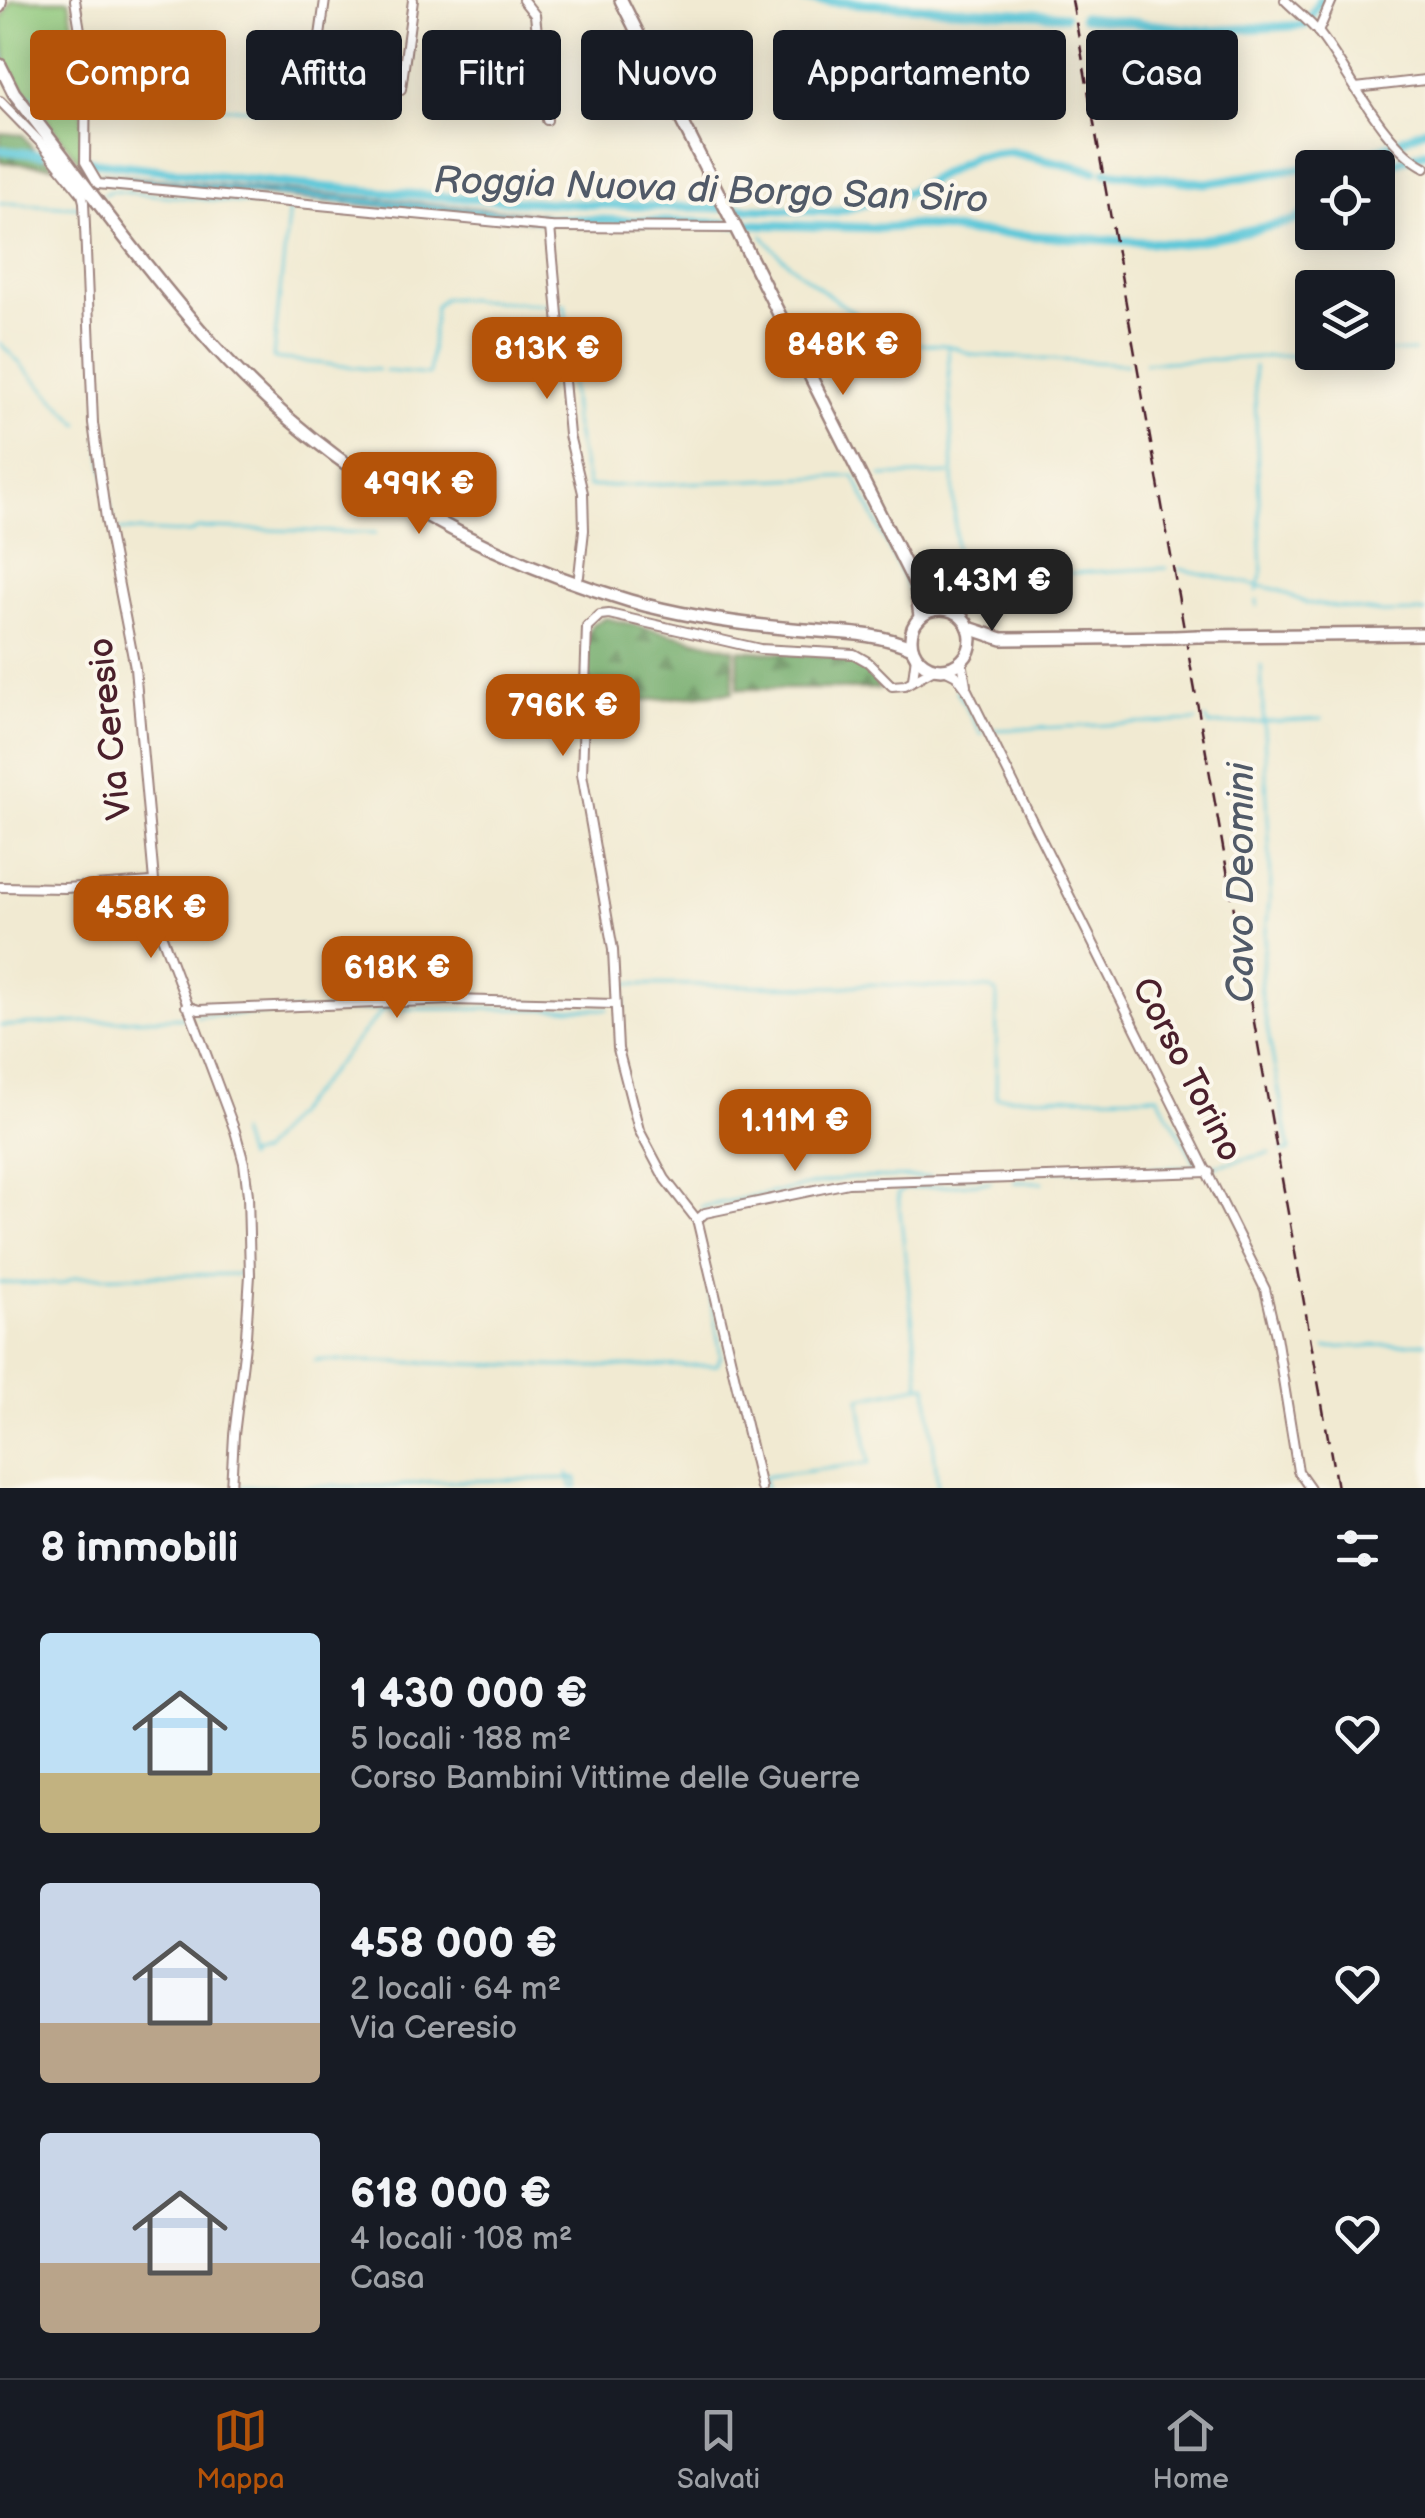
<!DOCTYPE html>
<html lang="it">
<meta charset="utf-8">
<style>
body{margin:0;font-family:"Balsamiq Sans",sans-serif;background:#20242c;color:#f1f3f6;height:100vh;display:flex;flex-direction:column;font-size:38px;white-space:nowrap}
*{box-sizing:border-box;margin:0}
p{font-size:32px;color:#9ea1a6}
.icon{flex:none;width:55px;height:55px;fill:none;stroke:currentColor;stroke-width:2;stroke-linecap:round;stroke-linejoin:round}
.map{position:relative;height:1488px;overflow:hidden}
.side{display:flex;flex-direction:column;background:#171b24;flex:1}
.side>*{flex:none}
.banner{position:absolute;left:30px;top:30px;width:1365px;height:90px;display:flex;gap:20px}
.controls{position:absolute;left:1295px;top:150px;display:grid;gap:20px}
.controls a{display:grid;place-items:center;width:100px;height:100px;border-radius:10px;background:#171b24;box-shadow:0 5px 25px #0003;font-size:50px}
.price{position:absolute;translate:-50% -85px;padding:0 22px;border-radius:20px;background:#b45309;color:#fff;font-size:32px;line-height:65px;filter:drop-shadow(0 2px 5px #0008)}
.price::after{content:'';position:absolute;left:50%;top:60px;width:30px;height:22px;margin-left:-15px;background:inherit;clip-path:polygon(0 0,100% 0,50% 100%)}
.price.on{background:#222;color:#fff}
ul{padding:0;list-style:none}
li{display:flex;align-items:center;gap:30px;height:250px;padding:0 40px}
li span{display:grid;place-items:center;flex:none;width:280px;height:200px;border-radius:10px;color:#555}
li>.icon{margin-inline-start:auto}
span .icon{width:120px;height:120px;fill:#fffc;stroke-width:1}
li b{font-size:42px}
h2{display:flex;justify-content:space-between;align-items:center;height:120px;padding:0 40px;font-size:42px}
.pill{padding:0 35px;border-radius:10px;background:#171b24;box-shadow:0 5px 25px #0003;font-size:35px;line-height:90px}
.pill.on{background:#b45309;color:#fff}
.dock{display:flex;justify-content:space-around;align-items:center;height:140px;border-top:2px solid #363941;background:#171b24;font-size:28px;color:#9ea1a6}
.dock a{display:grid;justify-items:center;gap:5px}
.dock .on{color:#b45309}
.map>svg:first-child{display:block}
.grass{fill:#8fc87c;stroke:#6c7454;stroke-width:2.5}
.forest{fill:url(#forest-firs);stroke:#5e664c;stroke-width:2.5}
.water{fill:url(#water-waves);stroke:#547482;stroke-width:2.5}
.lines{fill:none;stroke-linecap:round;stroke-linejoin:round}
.stream{stroke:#5ec8d9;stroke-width:2.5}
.canal{stroke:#5ec8d9;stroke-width:9}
.street-casing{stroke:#9e847e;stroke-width:12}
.secondary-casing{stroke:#9e847e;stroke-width:16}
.street{stroke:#fff;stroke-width:8}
.secondary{stroke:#fff;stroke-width:11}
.rail{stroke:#4a1f2b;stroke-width:2.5;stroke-dasharray:15 8;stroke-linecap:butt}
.secondary-bridge-casing{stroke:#9e847e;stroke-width:16;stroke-linecap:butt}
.secondary-bridge{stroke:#fff;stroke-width:11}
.labels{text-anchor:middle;stroke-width:8;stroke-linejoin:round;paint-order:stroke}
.street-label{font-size:35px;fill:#4a1f2b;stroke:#fbf7ec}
.water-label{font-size:38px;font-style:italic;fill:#515a68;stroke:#fbf7ec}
</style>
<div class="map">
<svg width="1425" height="1488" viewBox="0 0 1425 1488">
<defs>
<pattern id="forest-firs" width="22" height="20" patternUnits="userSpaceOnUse" patternTransform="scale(2.5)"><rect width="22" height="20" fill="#73ac6c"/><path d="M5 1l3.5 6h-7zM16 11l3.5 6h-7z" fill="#608b59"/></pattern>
<pattern id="water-waves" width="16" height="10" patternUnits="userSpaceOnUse" patternTransform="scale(2.5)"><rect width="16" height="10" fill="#5ec8d9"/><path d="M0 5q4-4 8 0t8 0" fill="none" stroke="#53abba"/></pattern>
</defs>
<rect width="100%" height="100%" fill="#fbf7ec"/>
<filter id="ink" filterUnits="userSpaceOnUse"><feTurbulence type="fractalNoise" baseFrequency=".01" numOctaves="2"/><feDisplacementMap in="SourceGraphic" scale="20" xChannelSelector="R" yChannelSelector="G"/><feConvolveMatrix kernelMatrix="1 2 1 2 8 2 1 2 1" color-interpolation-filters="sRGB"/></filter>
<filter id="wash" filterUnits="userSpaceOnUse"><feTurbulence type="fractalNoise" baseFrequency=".0048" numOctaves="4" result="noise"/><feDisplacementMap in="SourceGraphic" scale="40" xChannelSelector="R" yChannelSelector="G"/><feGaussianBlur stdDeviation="2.25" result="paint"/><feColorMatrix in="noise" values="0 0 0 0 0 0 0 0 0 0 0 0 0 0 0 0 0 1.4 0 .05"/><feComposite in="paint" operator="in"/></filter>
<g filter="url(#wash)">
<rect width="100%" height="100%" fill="#f1ead2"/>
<!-- grass -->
<polygon class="grass" points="12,0 69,0 83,91 81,164 7,68 1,20"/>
<!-- forest -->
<g class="forest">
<polygon points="0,133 23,135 39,158 50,160 53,166 0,162"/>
<polygon points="606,618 734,649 733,692 587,706 587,637 592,624"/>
<polygon points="738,650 846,657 869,672 879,689 738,689"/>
</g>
<!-- water -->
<polygon class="water" points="100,174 545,214 545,222 99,180"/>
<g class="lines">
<!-- stream -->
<g class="stream">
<polyline points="0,22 3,61"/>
<polyline points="17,87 25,96 81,99"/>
<polyline points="89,100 394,117"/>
<polyline points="104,194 111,191 289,207 273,358 378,370"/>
<polyline points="711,195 713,202 718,203"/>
<polyline points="0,203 81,207"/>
<polyline points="743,227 762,227"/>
<path d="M 762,235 C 784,266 869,327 904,341 C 920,347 934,342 950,346 C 957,348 965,352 972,355 L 1127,364"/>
<polyline points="561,305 565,304 574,422 588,487 854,476 912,596"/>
<polyline points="0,343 79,424"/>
<polyline points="948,345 957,579 1166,568"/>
<polyline points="1378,352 1414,351"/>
<polyline points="1145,363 1361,352"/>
<polyline points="1254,366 1262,575 1257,591"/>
<polyline points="385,371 429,375 435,307 444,298 554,305"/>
<polyline points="99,436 114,530 190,533 199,528 376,533"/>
<polyline points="881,476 949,474"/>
<polyline points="1180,569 1279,590 1306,603 1383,613 1425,612"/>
<polyline points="1257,600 1257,606"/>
<polyline points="1261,665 1271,884 1260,989 1290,1151 1282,1151"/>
<polyline points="956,690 981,734 983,733"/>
<polyline points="1206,719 1209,725 1322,719"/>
<polyline points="993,730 1196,721"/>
<polyline points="624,989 625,984 842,987 868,984 991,989 997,992 996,1097 1158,1096 1199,1169"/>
<polyline points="620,1009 624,1009 624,999"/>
<polyline points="197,1016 374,1009 608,1009"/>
<polyline points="0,1026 188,1017"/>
<polyline points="239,1132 247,1159"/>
<polyline points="246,1156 260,1153 382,1011"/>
<polyline points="1214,1166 1270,1153"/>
<polyline points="954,1176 1007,1171 1196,1167"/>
<polyline points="1014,1182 1043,1182"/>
<polyline points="701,1207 846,1178 931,1177"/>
<polyline points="0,1283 61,1284 75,1277 239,1274 246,1264"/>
<polyline points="1326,1348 1425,1343"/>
<polyline points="315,1360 583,1367 717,1365 721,1356 708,1282"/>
<polyline points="568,1473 572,1488"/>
<polyline points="234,1487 399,1486 426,1482 577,1478 577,1488"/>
<polyline points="766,1488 763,1477 869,1463 860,1398 919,1386"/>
<polyline points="938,1488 927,1385 920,1386 898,1194 905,1189 991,1182"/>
</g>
<!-- canal -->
<g class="canal">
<polyline points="804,0 1065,16"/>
<polyline points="1083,17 1209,31 1305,25 1320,0"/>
<polyline points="0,150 41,155"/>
<path d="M 88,161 C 297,189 510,205 721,208"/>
<polyline points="1378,169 1425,152"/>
<polyline points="1106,172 1206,183 1359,159 1425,129"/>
<polyline points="732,208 835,212 908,192 975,156 1011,152 1095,171"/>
<polyline points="535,218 883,228 919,225 965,232 1181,244 1295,221 1312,206"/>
</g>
</g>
</g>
<g filter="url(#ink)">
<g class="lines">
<defs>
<g id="street">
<polyline points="75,0 86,67 85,162 98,184 550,227 736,228"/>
<polyline points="523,0 535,15 547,120"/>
<path d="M 1285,0 C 1296,11 1309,21 1319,33 C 1348,70 1384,147 1425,167"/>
<polyline points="0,8 2,2"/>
<polyline points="1318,32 1332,0"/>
<polyline points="1356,88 1425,80"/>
<polyline points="401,89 413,0"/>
<polyline points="0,101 42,144 82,194 84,202 93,423 106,519 135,668 158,926 235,1131 244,1163 248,1195 250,1275 246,1336 234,1435 231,1488"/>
<polyline points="311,101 325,0"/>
<polyline points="550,227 569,435 583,493 584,530 579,576"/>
<polyline points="962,661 966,685"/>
<polyline points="944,669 956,675 967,690 1265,1289 1276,1336 1298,1471 1310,1488"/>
<polyline points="913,679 916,656"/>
<polyline points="0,887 65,888 152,882"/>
<polyline points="186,1006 199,1010 452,1000 614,1004"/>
<polyline points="697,1220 665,1179 639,1130 618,1049 613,950 582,774 587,627 600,615 609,614 760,649 854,654 868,662 892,686 905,685 934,669"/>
<polyline points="761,1488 698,1223 697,1220 705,1213 848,1183 1209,1172"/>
</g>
<g id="secondary">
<polyline points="621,0 916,586 920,616"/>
<path d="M 0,65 L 14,93 C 81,178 144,268 216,348 C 329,472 470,553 630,601 C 683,616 738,624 793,629 C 833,633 875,631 912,648"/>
<circle cx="941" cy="639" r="30"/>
<polyline points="969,628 1002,639 1174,637"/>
<polyline points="1198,636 1425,634"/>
</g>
</defs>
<!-- street casing -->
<use href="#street" class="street-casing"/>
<!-- secondary casing -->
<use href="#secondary" class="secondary-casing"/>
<!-- street -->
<use href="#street" class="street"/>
<!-- secondary -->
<use href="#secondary" class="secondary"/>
<!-- rail -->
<polyline class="rail" points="1072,0 1337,1488"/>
<defs>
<polyline id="secondary-bridge" points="1174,637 1198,636"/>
</defs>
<!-- secondary-bridge casing -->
<use href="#secondary-bridge" class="secondary-bridge-casing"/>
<!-- secondary-bridge -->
<use href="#secondary-bridge" class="secondary-bridge"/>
</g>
</g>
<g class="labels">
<!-- street labels -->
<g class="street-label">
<text transform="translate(109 729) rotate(-96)" y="12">Via Ceresio</text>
<text transform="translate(1188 1069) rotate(63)" y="12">Corso Torino</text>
</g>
<!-- water labels -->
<g class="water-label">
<text transform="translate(711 189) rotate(2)" y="13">Roggia Nuova di Borgo San Siro</text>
<text transform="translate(1240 883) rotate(-90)" y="13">Cavo Deomini</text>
</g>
</g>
</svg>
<div class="controls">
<a><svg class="icon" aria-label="locate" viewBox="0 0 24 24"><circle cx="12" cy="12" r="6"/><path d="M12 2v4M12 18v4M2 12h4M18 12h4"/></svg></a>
<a><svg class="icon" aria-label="layers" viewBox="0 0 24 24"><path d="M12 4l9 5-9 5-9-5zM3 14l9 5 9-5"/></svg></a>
</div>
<b class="price" style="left:843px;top:398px">848K €</b>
<b class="price" style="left:547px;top:402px">813K €</b>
<b class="price" style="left:419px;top:537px">499K €</b>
<b class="price on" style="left:992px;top:634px">1.43M €</b>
<b class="price" style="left:563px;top:759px">796K €</b>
<b class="price" style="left:151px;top:961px">458K €</b>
<b class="price" style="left:397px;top:1021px">618K €</b>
<b class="price" style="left:795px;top:1174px">1.11M €</b>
<div class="banner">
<a class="pill on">Compra</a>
<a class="pill">Affitta</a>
<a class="pill">Filtri</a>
<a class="pill">Nuovo</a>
<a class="pill">Appartamento</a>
<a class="pill">Casa</a>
</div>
</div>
<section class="side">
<h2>8 immobili<svg class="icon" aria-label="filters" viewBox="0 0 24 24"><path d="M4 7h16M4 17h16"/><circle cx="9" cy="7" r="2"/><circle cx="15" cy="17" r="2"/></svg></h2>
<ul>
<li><span style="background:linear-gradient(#bfe0f5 70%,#c2b280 0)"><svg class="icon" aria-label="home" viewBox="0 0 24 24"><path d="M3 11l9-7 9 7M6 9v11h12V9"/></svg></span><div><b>1 430 000 €</b><p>5 locali · 188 m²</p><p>Corso Bambini Vittime delle Guerre</p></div><svg class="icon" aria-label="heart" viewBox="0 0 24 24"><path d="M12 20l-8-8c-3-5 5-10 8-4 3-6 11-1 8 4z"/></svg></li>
<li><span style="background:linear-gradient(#c9d6e8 70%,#b9a48a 0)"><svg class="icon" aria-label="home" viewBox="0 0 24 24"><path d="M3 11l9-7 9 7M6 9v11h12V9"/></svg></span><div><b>458 000 €</b><p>2 locali · 64 m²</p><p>Via Ceresio</p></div><svg class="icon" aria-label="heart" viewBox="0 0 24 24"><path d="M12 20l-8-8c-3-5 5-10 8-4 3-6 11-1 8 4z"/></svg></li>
<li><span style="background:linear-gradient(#c9d6e8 65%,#b9a48a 0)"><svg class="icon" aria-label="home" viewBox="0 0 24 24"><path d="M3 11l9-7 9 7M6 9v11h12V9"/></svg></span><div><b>618 000 €</b><p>4 locali · 108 m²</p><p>Casa</p></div><svg class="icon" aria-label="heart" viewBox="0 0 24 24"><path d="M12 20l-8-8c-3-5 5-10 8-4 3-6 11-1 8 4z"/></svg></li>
</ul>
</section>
<nav class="dock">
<a class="on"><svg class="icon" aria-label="map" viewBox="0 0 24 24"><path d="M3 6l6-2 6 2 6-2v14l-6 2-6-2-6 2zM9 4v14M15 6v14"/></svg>Mappa</a>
<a><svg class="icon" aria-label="saved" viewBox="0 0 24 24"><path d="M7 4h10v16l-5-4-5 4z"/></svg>Salvati</a>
<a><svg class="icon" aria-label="home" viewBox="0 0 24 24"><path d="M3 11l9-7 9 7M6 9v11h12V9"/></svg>Home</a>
</nav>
